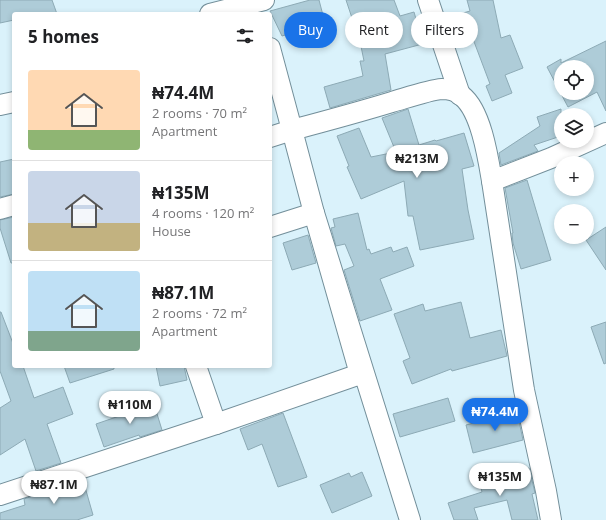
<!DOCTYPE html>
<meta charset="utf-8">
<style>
body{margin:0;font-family:"Open Sans",sans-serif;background:#f2f2f2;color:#202124;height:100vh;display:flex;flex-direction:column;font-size:15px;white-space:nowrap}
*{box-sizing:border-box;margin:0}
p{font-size:13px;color:#757577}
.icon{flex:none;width:22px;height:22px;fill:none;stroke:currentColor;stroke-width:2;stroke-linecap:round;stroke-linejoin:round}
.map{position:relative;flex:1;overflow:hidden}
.drawer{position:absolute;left:12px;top:12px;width:260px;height:356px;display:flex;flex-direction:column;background:#fff;border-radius:4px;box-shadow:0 2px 6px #0003}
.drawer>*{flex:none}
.banner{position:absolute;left:284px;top:12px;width:262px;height:36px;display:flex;gap:8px}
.buttons{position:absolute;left:554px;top:60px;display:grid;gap:8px}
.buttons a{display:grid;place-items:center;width:40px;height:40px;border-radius:50%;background:#fff;box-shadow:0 2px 6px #0003;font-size:20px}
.price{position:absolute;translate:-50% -34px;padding:0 9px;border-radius:14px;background:#fff;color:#222;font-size:13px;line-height:26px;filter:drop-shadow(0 1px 2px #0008)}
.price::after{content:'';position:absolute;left:50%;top:24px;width:12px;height:9px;margin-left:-6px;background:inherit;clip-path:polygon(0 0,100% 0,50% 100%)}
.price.on{background:#1a73e8;color:#fff}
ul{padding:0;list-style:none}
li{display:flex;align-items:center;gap:12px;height:100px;padding:0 16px}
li+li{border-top:1px solid #e0e0e0}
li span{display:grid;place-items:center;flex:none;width:112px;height:80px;border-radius:4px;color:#555}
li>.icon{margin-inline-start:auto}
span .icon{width:48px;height:48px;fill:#fffc;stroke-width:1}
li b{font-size:17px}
h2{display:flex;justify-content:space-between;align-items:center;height:48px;padding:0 16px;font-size:17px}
.tag{padding:0 14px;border-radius:18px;background:#fff;box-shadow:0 2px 6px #0003;font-size:14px;line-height:36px}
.tag.on{background:#1a73e8;color:#fff}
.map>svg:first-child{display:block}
.building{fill:#aeccd8;stroke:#8daab5;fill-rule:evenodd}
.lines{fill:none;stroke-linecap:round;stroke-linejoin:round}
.minor-casing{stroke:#738f9a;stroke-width:22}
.minor{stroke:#fff;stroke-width:20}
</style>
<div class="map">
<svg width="606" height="520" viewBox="0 0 606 520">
<rect width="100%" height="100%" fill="#daf2fb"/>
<!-- building -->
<g class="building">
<polygon points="0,0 52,0 57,14 14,14 14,20 0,23"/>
<polygon points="310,0 319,0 325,23 282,36 270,11"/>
<polygon points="346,0 394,0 400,16 414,12 418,26 424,24 430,42 385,54 391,90 330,108 324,87 363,76 360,61 364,61 355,17 352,18"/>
<polygon points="467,0 493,0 501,38 510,35 523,68 505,75 512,93 492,101 486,86 490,84 473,39 455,44 446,18 470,11"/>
<path d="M 606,41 L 606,111 L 597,92 L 568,107 L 547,67 L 561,59 L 561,63 ZM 561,67 L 587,67 L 587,93 L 561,93 Z"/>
<polygon points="408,109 419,145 435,140 436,141 464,133 474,166 462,169 468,210 474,239 420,250 413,216 408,216 404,181 361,199 347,167 349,166 337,136 359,128 371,157 396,152 382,118"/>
<polygon points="561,109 561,136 534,145 538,151 501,165 499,153 540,126 537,117"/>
<polygon points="14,159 14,194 0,197 0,162"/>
<polygon points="527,180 551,260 521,269 513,243 512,233 513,233 505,188"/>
<polygon points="358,213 367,250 369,249 371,254 391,247 393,252 407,247 414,266 380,279 392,310 360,321 344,270 354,266 345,244 336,246 331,228 335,227 333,219"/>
<polygon points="14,217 14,263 11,263 0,228 0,220"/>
<polygon points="606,227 606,270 586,240"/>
<polygon points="308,235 316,263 292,270 283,243"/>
<polygon points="461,302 470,338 501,330 507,356 452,371 451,369 412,384 403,361 410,358 394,314 423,304 425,311"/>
<polygon points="0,312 1,312 14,346 14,366 23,366 34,398 63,387 73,414 47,424 61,463 36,471 25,439 0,455 0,408 11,401 0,371"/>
<polygon points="606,322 606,363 604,364 591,327"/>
<polygon points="64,366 114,366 114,369 70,383"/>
<polygon points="156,366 184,366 187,380 160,386"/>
<polygon points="448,398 455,421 400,437 393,414"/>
<polygon points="153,401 162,430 140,437 139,435 104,447 96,424 131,412 130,409"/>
<polygon points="517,412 523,440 473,453 466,425"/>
<polygon points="283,413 307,477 278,487 262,444 248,450 240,429"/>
<polygon points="529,468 535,493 532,494 538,520 512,520 507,500 474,508 478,520 454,520 448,503 482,492 479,480"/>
<polygon points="362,472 372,496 332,513 320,485 349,473 351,477"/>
<polygon points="83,480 93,515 77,520 0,520 0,513 25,505 24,499"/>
</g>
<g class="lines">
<defs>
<g id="minor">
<polyline points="428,0 460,95"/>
<polyline points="210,14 264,0"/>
<polyline points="270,48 292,130 270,137"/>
<polyline points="0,105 14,102"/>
<polyline points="492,181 524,390 546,491 551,520"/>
<polyline points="0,209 14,205"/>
<path d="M 270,227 L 314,213 L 292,130 C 326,121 359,112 392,102 C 406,98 429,90 442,89 C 449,89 457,91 462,96 C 481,111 488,157 492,181 L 551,158 L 606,133"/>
<polyline points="216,424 360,374 314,213 410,520"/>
<polyline points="0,495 216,424 196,366"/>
</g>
</defs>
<!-- minor casing -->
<use href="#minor" class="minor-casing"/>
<!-- minor -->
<use href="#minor" class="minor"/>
</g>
</svg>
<div class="buttons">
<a><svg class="icon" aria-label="locate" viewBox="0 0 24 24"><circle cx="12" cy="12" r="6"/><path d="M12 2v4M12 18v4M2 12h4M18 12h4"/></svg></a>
<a><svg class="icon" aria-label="layers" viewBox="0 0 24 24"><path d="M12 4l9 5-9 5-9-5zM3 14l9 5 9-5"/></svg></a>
<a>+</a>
<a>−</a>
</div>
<b class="price" style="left:417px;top:179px">₦213M</b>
<b class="price" style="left:130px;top:425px">₦110M</b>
<b class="price on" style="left:495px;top:432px">₦74.4M</b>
<b class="price" style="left:500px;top:497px">₦135M</b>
<b class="price" style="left:54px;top:505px">₦87.1M</b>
<div class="banner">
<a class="tag on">Buy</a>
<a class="tag">Rent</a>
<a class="tag">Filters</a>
</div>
<section class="drawer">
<h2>5 homes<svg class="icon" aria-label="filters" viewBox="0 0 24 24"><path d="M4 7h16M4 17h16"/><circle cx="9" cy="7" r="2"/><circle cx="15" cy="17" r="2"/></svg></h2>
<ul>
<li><span style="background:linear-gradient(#ffd9b3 75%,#8fb573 0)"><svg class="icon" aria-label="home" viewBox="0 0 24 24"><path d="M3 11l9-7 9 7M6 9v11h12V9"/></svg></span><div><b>₦74.4M</b><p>2 rooms · 70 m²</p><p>Apartment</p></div></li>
<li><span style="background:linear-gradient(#c9d6e8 65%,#c2b280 0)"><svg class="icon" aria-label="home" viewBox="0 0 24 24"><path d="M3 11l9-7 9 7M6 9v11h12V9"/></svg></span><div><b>₦135M</b><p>4 rooms · 120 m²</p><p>House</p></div></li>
<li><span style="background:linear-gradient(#bfe0f5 75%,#7fa58c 0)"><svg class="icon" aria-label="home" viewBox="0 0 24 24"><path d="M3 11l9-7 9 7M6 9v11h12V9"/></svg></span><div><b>₦87.1M</b><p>2 rooms · 72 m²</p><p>Apartment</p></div></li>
</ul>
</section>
</div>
